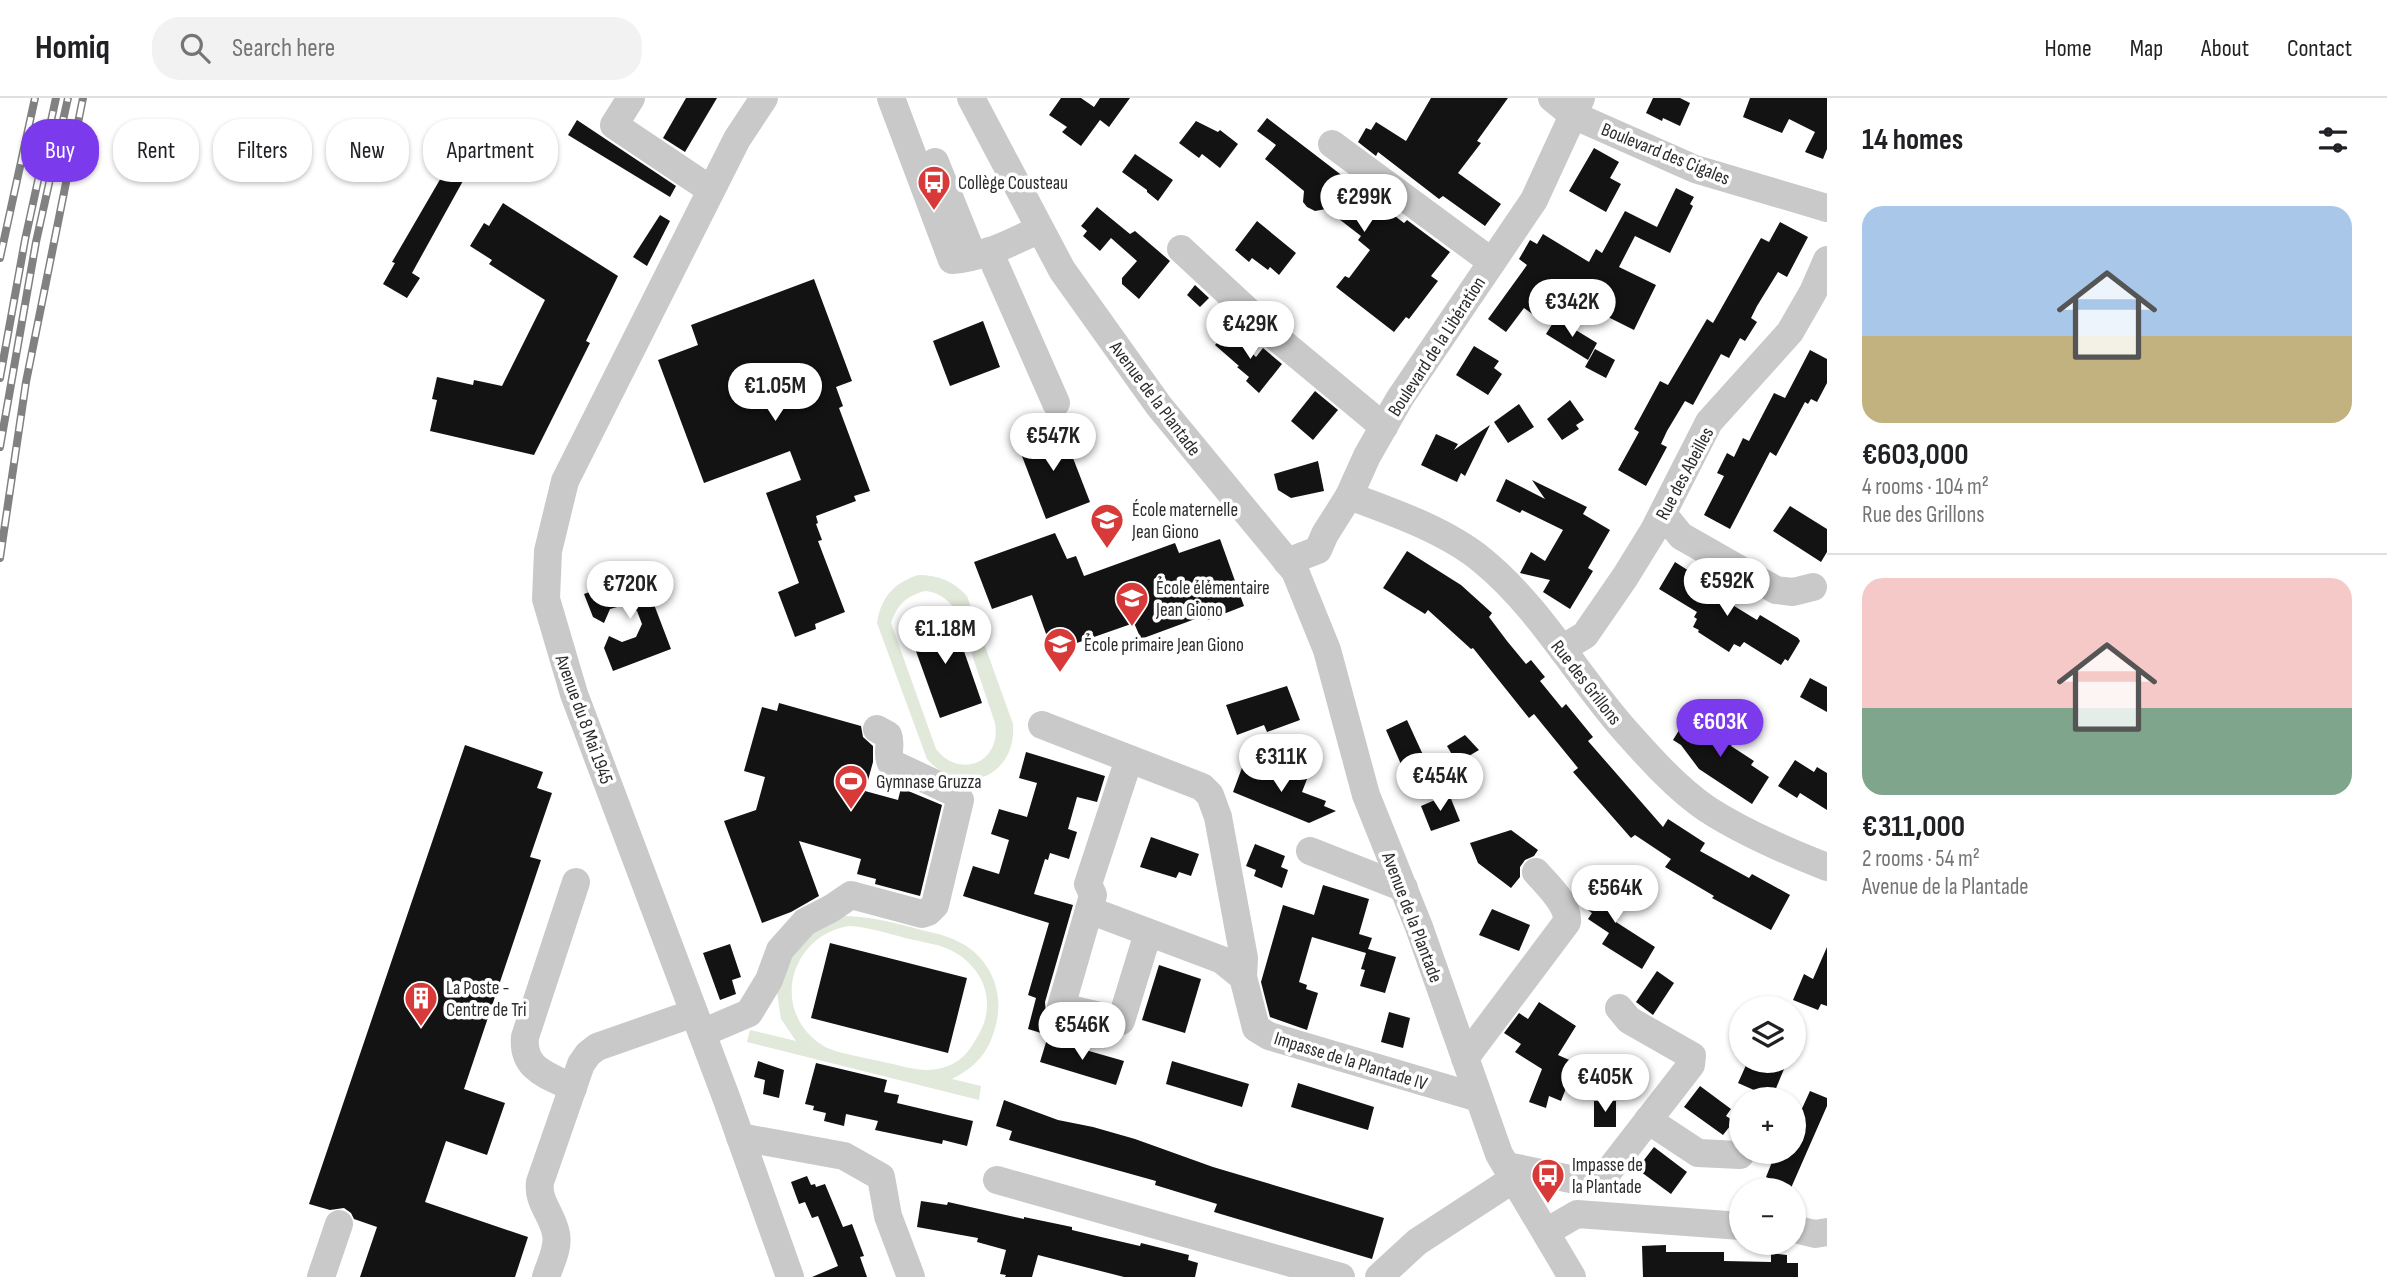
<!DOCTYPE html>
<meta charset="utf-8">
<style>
body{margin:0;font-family:"Sofia Sans Condensed",sans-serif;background:#f2f2f2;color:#202124;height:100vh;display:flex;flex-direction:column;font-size:26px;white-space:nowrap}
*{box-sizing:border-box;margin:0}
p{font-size:23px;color:#757577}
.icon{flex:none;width:38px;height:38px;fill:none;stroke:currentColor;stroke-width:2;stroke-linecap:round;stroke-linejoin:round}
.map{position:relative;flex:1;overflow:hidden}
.drawer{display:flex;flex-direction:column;background:#fff;width:560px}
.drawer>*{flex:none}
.top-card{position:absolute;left:21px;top:21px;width:665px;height:63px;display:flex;gap:14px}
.tools{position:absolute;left:1729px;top:898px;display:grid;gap:14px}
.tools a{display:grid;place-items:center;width:77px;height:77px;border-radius:50%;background:#fff;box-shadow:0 2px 5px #0004;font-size:35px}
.price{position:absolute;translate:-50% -60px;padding:0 16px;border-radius:24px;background:#fff;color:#222;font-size:23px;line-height:46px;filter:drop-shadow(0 2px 4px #0008)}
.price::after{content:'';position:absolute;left:50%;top:42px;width:21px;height:16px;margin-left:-10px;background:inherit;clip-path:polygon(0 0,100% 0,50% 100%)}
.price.on{background:#7c3aed;color:#fff}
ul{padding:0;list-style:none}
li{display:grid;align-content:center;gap:14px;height:371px;padding:0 35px}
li+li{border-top:2px solid #e0e0e0}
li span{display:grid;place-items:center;height:217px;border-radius:21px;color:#555}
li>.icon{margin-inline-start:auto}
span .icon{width:126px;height:126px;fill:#fffc;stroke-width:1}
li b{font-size:30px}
h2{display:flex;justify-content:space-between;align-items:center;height:84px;padding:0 35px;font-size:30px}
.pill{padding:0 24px;border-radius:28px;background:#fff;box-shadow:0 2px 5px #0004;font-size:24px;line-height:63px}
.pill.on{background:#7c3aed;color:#fff}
header{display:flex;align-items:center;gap:42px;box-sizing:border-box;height:98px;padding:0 35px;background:#fff;border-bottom:2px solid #e0e0e0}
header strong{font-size:33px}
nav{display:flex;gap:38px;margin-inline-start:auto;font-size:24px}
.search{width:490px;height:63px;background:#f2f2f2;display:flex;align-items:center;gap:18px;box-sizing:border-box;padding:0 24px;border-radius:28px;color:#757577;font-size:26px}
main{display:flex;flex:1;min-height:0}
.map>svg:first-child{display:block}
.green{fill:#e1e9da;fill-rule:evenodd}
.building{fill:#131313}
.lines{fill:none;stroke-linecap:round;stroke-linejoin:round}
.minor{stroke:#c9c9c9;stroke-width:28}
.rail-casing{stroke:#818181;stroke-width:8}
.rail{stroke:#fff;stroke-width:5;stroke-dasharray:16;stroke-linecap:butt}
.labels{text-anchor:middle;stroke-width:7;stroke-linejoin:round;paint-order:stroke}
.street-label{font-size:19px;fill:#2c2c2c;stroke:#fff}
.poi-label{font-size:19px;fill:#2c2c2c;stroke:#fff;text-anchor:start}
</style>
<header>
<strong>Homiq</strong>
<div class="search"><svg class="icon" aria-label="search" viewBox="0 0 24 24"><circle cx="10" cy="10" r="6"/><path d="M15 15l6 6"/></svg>Search here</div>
<nav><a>Home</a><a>Map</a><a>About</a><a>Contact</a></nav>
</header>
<main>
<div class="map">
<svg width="1827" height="1179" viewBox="0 0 1827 1179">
<rect width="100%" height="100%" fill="#fff"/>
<!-- green -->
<g class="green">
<path d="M 918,477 C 939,477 953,483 967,498 L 1013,626 C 1017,679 962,701 927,661 L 877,525 C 881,499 894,485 918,477 ZM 926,493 C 941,495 949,503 958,515 L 995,625 C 1002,664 960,682 936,651 L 891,525 C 897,507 907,497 926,493 Z"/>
<path d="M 841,818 C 868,818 888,823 914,830 C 928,834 943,836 955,842 C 990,857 1006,895 995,930 C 988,956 975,969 952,981 L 981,988 L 979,1002 L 747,944 L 750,932 L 796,943 L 781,921 L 777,894 L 797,843 ZM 848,828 C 868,829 887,835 905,840 C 921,844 942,846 956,855 C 984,872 995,903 981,932 C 972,949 964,963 945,969 C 926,976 907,969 888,965 C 873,961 833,955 822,947 C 770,913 789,839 848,828 Z"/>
</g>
<!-- building -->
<g class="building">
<polygon points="686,0 717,0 685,54 663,40"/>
<polygon points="1061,0 1081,0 1094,9 1100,0 1130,0 1109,29 1100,22 1081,48 1062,34 1067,29 1049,17"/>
<polygon points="1431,0 1508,0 1477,43 1481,45 1458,75 1501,106 1485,128 1443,98 1439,101 1378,54 1376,58 1358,44 1366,30 1371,32 1376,24 1406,43"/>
<polygon points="1653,0 1680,0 1690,5 1680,28 1663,20 1662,23 1646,15"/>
<polygon points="1750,0 1827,0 1827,51 1823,61 1805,54 1815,34 1789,21 1782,35 1743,19"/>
<polygon points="1267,20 1404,125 1407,122 1450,154 1431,178 1438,183 1409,221 1406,219 1394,234 1336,189 1345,178 1349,180 1370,152 1358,142 1361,138 1326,111 1315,113 1307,109 1303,104 1304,93 1265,61 1276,47 1257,33"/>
<polygon points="577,22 676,88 670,99 568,37"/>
<polygon points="1196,23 1218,34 1220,32 1238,46 1220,70 1202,56 1199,60 1179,45"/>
<polygon points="460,32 484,45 412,175 420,180 407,200 383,186 395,165 392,164 449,66 443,63"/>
<polygon points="1594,50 1619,64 1610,80 1621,86 1606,114 1569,93"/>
<polygon points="1135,56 1173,82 1158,103 1147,94 1147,92 1122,74"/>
<polygon points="1676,90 1694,99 1690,106 1693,108 1670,155 1635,138 1619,169 1656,187 1634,232 1600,215 1604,207 1566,188 1545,225 1524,210 1506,234 1488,221 1527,167 1519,161 1530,142 1537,146 1543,136 1589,164 1596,151 1602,155 1625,113 1657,129"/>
<polygon points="503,105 618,178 586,243 590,245 534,357 430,333 437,302 432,301 437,279 473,287 474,282 502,288 545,202 489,166 492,162 470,148 484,125 489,128"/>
<polygon points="1097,109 1130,136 1135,133 1170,163 1139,201 1122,186 1122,180 1137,163 1111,140 1100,153 1083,138 1087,133 1081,128"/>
<polygon points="660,117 670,123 647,168 633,159"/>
<polygon points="1257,123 1296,155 1279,177 1270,169 1268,172 1252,160 1249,164 1235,152"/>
<polygon points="1780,124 1808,139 1787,179 1778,174 1757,208 1751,220 1757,224 1745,243 1740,240 1729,260 1721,256 1693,307 1685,303 1667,333 1661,346 1667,349 1646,388 1618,372 1639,334 1634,331 1660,283 1668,287 1707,221 1713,225 1761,140 1769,144"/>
<polygon points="814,181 852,283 836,289 843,308 839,310 870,393 854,398 856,403 816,418 818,425 816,426 822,442 818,443 845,514 815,526 816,531 795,539 778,494 799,485 766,395 801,382 790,353 704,385 658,262 698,247 691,227"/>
<polygon points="1195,187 1209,200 1200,209 1187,197"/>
<polygon points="1556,220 1597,245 1588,262 1546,236"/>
<polygon points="983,223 1000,269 950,288 933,243"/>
<polygon points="1228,233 1256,259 1263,250 1282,266 1259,295 1246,283 1249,279 1237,269 1239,268 1215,247"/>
<polygon points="1474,248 1499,263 1494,270 1502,276 1488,297 1456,277"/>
<polygon points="1595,251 1615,262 1606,280 1585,269"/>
<polygon points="1810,252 1827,261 1827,285 1817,304 1811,301 1808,306 1805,304 1776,358 1770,354 1730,431 1704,417 1724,378 1717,375 1727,355 1734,359 1743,340 1749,343 1774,295 1785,300"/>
<polygon points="1315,293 1338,312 1313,342 1291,323"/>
<polygon points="1570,302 1584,322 1576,327 1579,331 1562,342 1547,321"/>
<polygon points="1519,306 1534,329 1508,345 1494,324"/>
<polygon points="1490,327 1465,378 1461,375 1457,384 1421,367 1436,336 1458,346 1454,352"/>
<polygon points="1061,329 1090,404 1046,421 1017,345"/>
<polygon points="1318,363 1324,393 1291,400 1278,392 1274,376"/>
<polygon points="1506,381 1545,401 1532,382 1587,409 1583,416 1610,432 1588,470 1593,473 1570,511 1543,494 1550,482 1520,475 1531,454 1545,463 1563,432 1522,412 1520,415 1496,403"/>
<polygon points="1790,408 1827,431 1827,454 1821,464 1773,433"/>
<polygon points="1055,435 1067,461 1076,458 1084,478 1175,445 1179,455 1220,441 1244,508 1208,522 1206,517 1141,541 1134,525 1074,546 1076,551 1054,558 1032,497 992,511 974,464"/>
<polygon points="1407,453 1461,487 1492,515 1489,519 1507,543 1526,566 1531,562 1545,579 1540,583 1562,610 1566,606 1593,639 1588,643 1663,729 1668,721 1705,745 1700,753 1749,780 1752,776 1790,797 1771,832 1712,800 1714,798 1665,769 1671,761 1635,737 1631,740 1573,674 1578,670 1534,616 1529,620 1473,550 1471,551 1428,512 1425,516 1383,490"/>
<polygon points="1675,464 1711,487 1708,492 1757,522 1760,517 1798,540 1800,543 1788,563 1785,561 1781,567 1744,544 1740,549 1734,546 1729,554 1698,534 1699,532 1693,529 1697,521 1694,519 1697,514 1659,491"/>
<polygon points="642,475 671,551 613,573 604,550 609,538 622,544 636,539 642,526 637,513 624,507 610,511 604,525 593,519 584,496"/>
<polygon points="951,516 982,605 940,620 908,531"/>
<polygon points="1810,580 1827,589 1827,614 1800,599"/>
<polygon points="1287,588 1300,622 1267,634 1264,627 1237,637 1226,607"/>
<polygon points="779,605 861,628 863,639 873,648 873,664 865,693 898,702 901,690 942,707 920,798 875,786 876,781 857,776 861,761 799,743 819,798 791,814 762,825 724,723 756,712 765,679 744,673 762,609 777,613"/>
<polygon points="1689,616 1726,638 1724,640 1733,645 1731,648 1754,663 1751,667 1769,679 1752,706 1699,671 1681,647 1673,642"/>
<polygon points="1407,622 1429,670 1407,680 1386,632"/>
<polygon points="1465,637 1479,652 1457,665 1447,648"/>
<polygon points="465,647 543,674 537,690 552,695 530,759 541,762 464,991 505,1005 487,1057 446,1043 425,1104 528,1139 515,1179 360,1179 377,1129 354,1121 351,1115 344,1110 330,1112 309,1106"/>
<polygon points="1026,654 1105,678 1097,704 1077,699 1068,731 1077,734 1069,761 1050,755 1048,762 1045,761 1034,796 1073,807 1045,904 1046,916 1041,935 1028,931 1036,900 1028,897 1049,825 963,798 973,768 999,776 1009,742 991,736 999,711 1027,719 1037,685 1019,680"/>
<polygon points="1795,662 1814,674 1817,669 1827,675 1827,712 1800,695 1797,700 1778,688"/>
<polygon points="1243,667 1279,681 1282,672 1307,681 1302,694 1326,703 1324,708 1336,713 1309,725 1233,694"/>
<polygon points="1449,696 1460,723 1431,733 1421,708"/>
<polygon points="1511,732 1538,752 1534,758 1525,762 1520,769 1520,779 1511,790 1478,765 1470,745"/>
<polygon points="1151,739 1199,756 1191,778 1179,774 1176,780 1140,769"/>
<polygon points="1255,746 1285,758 1281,769 1288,772 1282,790 1254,778 1256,772 1246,768"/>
<polygon points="1592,780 1621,799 1610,816 1618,821 1616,824 1655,849 1642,871 1602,846 1609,835 1588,821 1592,815 1588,812 1591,808 1579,800"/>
<polygon points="1323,787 1369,801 1359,836 1372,840 1368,851 1396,859 1385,895 1360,888 1365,872 1361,871 1366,855 1312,839 1299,884 1307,887 1306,891 1318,895 1307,932 1270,919 1261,884 1283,807 1314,817"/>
<polygon points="1492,811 1530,827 1519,853 1479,837"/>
<polygon points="830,845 967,880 948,955 811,920"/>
<polygon points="730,846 741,879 732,882 736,896 720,902 703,855"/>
<polygon points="1827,849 1827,908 1821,906 1818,912 1793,902 1804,876 1813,881"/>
<polygon points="1159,867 1201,881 1185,935 1142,922"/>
<polygon points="1657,873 1674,885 1653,917 1636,904"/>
<polygon points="1539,904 1576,928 1558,957 1576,965 1561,1003 1549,998 1546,1010 1529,1004 1542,971 1515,954 1521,946 1504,935 1519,915 1528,921"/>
<polygon points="1389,914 1410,920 1403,950 1381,944"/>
<polygon points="1047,941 1124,963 1116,987 1040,964"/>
<polygon points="1764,962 1784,971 1772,1000 1738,985 1747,965 1760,971"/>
<polygon points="758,963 784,972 779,1000 763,996 765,982 754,979"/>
<polygon points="1172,963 1249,986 1242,1009 1166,986"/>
<polygon points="816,965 887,982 884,994 899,997 897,1005 973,1023 967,1048 943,1042 942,1046 875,1032 878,1023 846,1016 844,1028 824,1023 826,1015 813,1012 814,1008 805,1006"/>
<polygon points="1298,985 1374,1009 1368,1032 1291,1009"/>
<polygon points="1700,988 1731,1011 1726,1018 1734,1023 1723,1037 1684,1009"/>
<polygon points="1810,993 1827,1000 1827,1008 1791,1090 1766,1079 1776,1054 1794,1054 1794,1028"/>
<polygon points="1004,1002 1058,1022 1093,1029 1135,1041 1213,1069 1384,1120 1372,1161 1214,1114 1217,1106 1155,1087 1156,1083 1009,1042 1012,1033 996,1028"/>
<rect x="1594" y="1003" width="22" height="26"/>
<polygon points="1654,1049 1687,1074 1671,1096 1637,1071"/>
<polygon points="807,1078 811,1087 815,1086 816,1089 825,1086 843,1129 852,1126 864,1158 860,1159 867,1179 812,1179 838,1168 818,1118 812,1120 805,1104 799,1106 791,1084"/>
<polygon points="921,1103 947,1107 948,1104 1024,1121 1024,1119 1072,1129 1072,1132 1101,1139 1140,1148 1141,1145 1189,1157 1188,1162 1198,1165 1195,1179 1124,1179 1038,1157 1032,1179 1005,1179 1006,1177 1000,1176 1006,1152 977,1144 978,1140 917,1129"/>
<polygon points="1666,1147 1666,1154 1724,1154 1724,1163 1771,1164 1771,1155 1787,1157 1787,1165 1798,1165 1798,1179 1643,1179 1642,1148"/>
</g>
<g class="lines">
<!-- minor -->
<g class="minor">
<polyline points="631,0 614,27 711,92"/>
<polyline points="764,0 737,41 565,383 548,453 546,501 574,596 726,999 790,1179"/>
<path d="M 891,0 L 952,162 C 982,160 1012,144 1040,131"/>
<polyline points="971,0 1062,172 1159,308 1295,473 1327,552 1366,697 1419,829 1499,1056 1572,1179"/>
<polyline points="1552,0 1573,17 1695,71 1827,110"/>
<polyline points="1332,46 1492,164"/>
<polyline points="935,64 973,158"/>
<polyline points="1181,151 1278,241 1384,329"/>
<polyline points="989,153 1056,305"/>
<path d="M 1349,398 C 1393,414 1447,433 1483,463 C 1539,509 1576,576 1623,630 C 1648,658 1676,690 1707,711 C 1744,735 1786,753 1827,769"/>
<polyline points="1663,416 1681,438 1776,492 1793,494 1813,489"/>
<polyline points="1287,464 1318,452 1325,436 1349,398 1367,358 1400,300 1534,102 1581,0"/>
<polyline points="1562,551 1585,537 1625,479 1654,432 1709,324 1790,234 1813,194 1827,162"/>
<polyline points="1042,627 1202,689 1210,697 1218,719 1244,860 1243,879"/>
<polyline points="1310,753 1404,790"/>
<polyline points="1089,812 1093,797 1088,786 1129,661"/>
<polyline points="1148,835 1121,923 1061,909 1089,812 1222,862 1243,879 1256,930 1269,938 1479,1000"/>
<path d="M 702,935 L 749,915 L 769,882 L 780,852 L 805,824 L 832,810 L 851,797 L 922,816 L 928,814 L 935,807 L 960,702 L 955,695 L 891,665 C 886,655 892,647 888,637 L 877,631"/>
<path d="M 1465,960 L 1567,824 C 1569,806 1547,787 1536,774"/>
<path d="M 573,990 C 548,977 522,972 525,939 L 576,784"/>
<polyline points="1648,1022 1698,1055 1740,1057 1742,1054"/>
<polyline points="740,1039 844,1058 881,1079 888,1118 911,1179"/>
<polyline points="1507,1068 1585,1084 1604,1079 1691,967 1692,958 1629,922 1619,910"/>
<polyline points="997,1082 1341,1179"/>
<polyline points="1794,1131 1815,1136 1827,1134"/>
<polyline points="1546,1134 1577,1116 1741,1128"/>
<polyline points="321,1179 339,1126"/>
<path d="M 546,1179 C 550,1166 559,1150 556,1136 C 553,1117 537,1104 540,1084 L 581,966 L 588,956 L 597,949 L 694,915"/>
<polyline points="1379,1179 1417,1144 1515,1080"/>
</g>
<defs>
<g id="rail">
<polyline points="0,160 35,0"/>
<polyline points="0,280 25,142 56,0"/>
<polyline points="0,349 36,144 68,0"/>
<polyline points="0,460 26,284 83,0"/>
</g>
</defs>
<!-- rail casing -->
<use href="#rail" class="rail-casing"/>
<!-- rail -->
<use href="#rail" class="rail"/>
</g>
<!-- icons -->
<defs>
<symbol id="bus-pin" viewBox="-11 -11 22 30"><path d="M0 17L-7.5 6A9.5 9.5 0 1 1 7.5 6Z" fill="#d83a39" stroke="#fff"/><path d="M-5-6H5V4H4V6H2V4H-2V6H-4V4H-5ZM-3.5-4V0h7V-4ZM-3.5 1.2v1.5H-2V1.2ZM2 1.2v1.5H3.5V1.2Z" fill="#fff"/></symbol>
<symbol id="school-pin" viewBox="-11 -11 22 30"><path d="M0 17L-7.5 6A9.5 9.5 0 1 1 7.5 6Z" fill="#d83a39" stroke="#fff"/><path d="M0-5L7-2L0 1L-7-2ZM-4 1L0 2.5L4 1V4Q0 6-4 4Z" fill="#fff"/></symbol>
<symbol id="stadium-pin" viewBox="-11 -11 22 30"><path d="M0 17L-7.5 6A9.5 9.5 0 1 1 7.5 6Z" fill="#d83a39" stroke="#fff"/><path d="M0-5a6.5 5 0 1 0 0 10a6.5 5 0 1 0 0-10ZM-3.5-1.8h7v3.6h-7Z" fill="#fff"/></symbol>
<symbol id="building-pin" viewBox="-11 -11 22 30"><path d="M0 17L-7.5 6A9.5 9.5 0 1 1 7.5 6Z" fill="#d83a39" stroke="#fff"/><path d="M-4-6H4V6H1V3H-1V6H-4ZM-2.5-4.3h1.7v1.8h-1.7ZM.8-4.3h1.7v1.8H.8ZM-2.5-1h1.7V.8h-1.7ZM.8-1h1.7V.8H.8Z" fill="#fff"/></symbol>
</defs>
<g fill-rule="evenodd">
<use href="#bus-pin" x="915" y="65" width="38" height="52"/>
<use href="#school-pin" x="1088" y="403" width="38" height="52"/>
<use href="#school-pin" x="1113" y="481" width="38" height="52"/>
<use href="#school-pin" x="1041" y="527" width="38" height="52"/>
<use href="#stadium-pin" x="832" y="664" width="38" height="52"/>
<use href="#building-pin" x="402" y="881" width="38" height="52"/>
<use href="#bus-pin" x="1529" y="1058" width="38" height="52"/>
</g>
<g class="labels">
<!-- street labels -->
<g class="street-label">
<text transform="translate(1666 55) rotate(22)" y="7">Boulevard des Cigales</text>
<text transform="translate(1436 248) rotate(-57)" y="7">Boulevard de la Libération</text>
<text transform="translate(1156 300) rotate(53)" y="7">Avenue de la Plantade</text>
<text transform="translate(1684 375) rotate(-62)" y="7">Rue des Abeilles</text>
<text transform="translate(1587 584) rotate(52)" y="7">Rue des Grillons</text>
<text transform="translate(585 621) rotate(70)" y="7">Avenue du 8 Mai 1945</text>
<text transform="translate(1413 819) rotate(69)" y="7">Avenue de la Plantade</text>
<text transform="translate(1351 962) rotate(17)" y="7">Impasse de la Plantade IV</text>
</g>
<!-- poi labels -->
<g class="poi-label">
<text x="958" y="91">Collège Cousteau</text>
<text x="1132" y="418">École maternelle<tspan x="1132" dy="22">Jean Giono</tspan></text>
<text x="1156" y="496">École élémentaire<tspan x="1156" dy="22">Jean Giono</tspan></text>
<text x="1084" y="553">École primaire Jean Giono</text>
<text x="876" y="690">Gymnase Gruzza</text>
<text x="446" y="896">La Poste -<tspan x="446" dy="22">Centre de Tri</tspan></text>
<text x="1572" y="1073">Impasse de<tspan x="1572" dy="22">la Plantade</tspan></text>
</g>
</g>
</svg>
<div class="tools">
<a><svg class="icon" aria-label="layers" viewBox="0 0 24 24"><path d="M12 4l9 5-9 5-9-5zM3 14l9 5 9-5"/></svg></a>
<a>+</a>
<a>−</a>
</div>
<b class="price" style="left:1364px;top:136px">€299K</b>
<b class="price" style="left:1572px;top:241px">€342K</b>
<b class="price" style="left:1250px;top:263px">€429K</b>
<b class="price" style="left:775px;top:325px">€1.05M</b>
<b class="price" style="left:1053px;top:375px">€547K</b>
<b class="price" style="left:1727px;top:520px">€592K</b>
<b class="price" style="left:630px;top:523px">€720K</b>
<b class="price" style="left:945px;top:568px">€1.18M</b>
<b class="price on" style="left:1720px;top:661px">€603K</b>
<b class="price" style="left:1281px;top:696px">€311K</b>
<b class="price" style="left:1440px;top:715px">€454K</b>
<b class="price" style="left:1615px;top:827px">€564K</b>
<b class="price" style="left:1082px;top:964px">€546K</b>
<b class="price" style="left:1605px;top:1016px">€405K</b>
<div class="top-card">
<a class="pill on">Buy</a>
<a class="pill">Rent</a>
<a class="pill">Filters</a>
<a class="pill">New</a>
<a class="pill">Apartment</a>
</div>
</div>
<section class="drawer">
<h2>14 homes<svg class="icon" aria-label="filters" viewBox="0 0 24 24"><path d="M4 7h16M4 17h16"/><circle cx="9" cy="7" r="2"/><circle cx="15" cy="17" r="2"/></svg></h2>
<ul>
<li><span style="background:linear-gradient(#a9c7e8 60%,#c2b280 0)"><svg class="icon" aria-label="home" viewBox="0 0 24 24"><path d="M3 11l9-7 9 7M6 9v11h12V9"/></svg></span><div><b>€603,000</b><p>4 rooms · 104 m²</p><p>Rue des Grillons</p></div></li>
<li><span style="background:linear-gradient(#f6c9c9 60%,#7fa58c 0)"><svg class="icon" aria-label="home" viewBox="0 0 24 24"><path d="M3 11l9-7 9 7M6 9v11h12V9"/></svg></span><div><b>€311,000</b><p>2 rooms · 54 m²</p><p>Avenue de la Plantade</p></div></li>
</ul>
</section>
</main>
